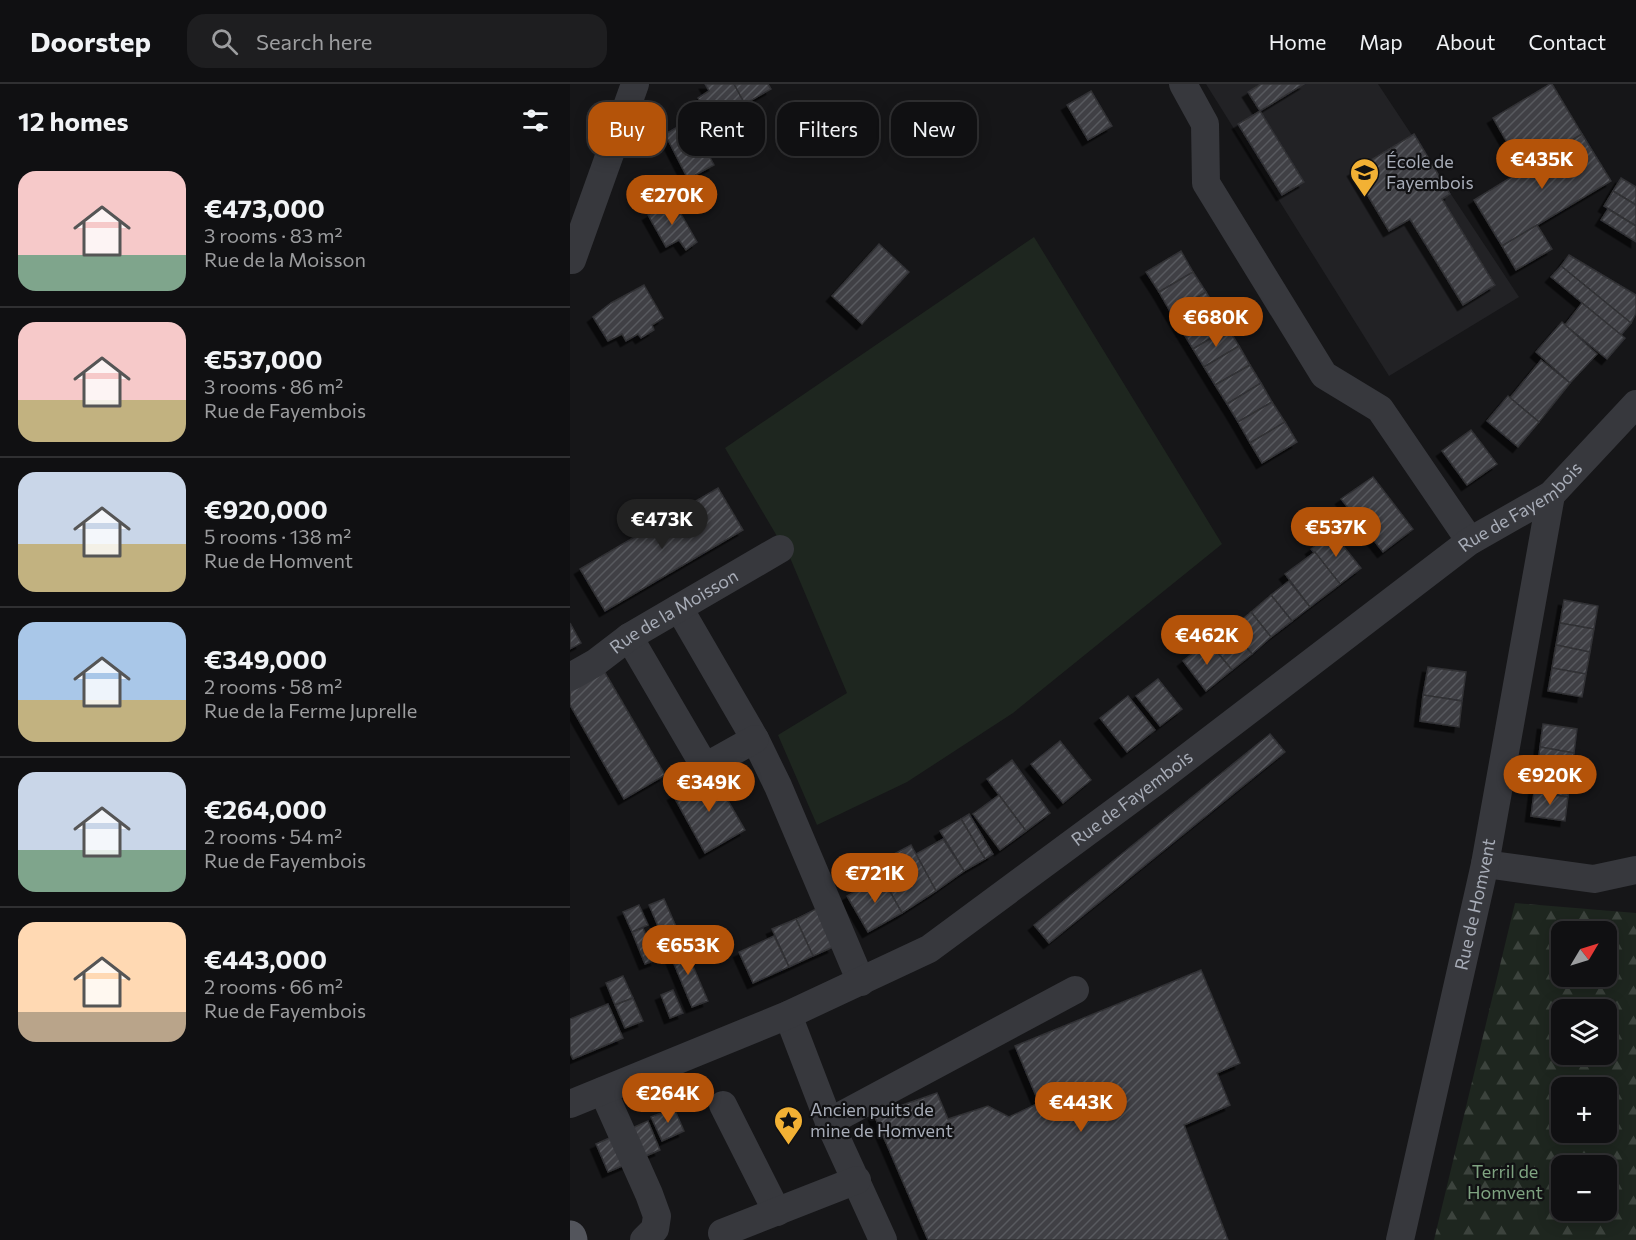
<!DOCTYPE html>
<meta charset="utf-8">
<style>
body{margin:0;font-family:Commissioner,sans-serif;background:#1e1e20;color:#f1f3f6;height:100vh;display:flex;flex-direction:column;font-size:22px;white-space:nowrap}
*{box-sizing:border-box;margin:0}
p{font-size:20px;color:#9c9d9f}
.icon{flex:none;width:33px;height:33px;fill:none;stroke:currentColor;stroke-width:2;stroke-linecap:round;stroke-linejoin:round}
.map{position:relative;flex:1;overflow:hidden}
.panel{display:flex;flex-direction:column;background:#101012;width:570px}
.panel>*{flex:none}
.guide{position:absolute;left:18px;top:18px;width:570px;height:54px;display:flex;gap:12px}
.needle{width:39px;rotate:52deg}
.buttons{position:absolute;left:981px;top:837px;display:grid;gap:12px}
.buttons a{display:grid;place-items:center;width:66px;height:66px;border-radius:12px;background:#101012;box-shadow:0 3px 15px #0003,0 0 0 2px #303032;font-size:30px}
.price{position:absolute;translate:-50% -51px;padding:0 14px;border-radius:21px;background:#b45309;color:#fff;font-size:20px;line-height:39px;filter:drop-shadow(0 2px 3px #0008)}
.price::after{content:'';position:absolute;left:50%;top:36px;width:18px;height:14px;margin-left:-9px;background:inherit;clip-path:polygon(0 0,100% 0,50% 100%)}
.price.active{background:#222;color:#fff}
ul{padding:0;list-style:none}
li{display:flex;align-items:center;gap:18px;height:150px;padding:0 18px}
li+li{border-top:2px solid #303032}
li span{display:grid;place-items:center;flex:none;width:168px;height:120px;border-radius:18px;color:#555}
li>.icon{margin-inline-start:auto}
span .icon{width:72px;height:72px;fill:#fffc;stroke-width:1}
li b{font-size:26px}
h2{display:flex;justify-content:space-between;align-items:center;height:72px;padding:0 18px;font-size:26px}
.chip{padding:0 21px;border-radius:18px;background:#101012;box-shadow:0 3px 15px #0003,0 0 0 2px #303032;font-size:21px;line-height:54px}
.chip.active{background:#b45309;color:#fff}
header{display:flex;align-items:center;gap:36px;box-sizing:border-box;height:84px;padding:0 30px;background:#101012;border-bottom:2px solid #303032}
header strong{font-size:28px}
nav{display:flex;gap:33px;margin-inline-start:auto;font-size:21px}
.search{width:420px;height:54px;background:#1e1e20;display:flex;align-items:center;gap:15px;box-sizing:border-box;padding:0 21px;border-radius:18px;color:#9c9d9f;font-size:22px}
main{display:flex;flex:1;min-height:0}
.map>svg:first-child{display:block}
.built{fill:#222225}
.green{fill:#1e261f}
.forest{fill:url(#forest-firs);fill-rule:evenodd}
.building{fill:url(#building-hatch);stroke:#303034;stroke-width:1.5;filter:url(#shadow)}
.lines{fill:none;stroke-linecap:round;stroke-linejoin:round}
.minor{stroke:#37383d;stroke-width:28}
.major{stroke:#53555c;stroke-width:33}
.labels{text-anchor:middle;stroke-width:4.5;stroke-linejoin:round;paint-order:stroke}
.poi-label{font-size:18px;fill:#a8adb8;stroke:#111113;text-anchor:start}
.street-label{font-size:18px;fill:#a8adb8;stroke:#111113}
.park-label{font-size:18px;fill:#7fa381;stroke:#111113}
</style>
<header>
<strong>Doorstep</strong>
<div class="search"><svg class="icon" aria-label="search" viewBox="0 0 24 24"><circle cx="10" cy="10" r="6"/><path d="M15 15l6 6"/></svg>Search here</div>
<nav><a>Home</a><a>Map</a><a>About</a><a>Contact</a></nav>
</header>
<main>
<section class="panel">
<h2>12 homes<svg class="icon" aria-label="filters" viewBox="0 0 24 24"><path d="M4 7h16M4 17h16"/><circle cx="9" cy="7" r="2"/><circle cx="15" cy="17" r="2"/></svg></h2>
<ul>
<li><span style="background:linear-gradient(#f6c9c9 70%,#7fa58c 0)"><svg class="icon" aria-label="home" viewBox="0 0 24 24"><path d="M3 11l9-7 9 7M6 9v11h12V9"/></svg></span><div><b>€473,000</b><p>3 rooms · 83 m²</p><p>Rue de la Moisson</p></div></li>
<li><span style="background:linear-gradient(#f6c9c9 65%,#c2b280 0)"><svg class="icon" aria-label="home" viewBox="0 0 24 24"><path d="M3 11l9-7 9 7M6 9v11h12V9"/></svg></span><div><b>€537,000</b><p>3 rooms · 86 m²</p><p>Rue de Fayembois</p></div></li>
<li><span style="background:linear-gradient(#c9d6e8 60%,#c2b280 0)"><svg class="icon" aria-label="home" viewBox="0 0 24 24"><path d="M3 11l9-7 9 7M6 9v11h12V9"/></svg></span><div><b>€920,000</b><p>5 rooms · 138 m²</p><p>Rue de Homvent</p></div></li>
<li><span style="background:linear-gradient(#a9c7e8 65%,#c2b280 0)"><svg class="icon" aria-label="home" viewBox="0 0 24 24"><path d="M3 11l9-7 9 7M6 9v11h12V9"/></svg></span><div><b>€349,000</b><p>2 rooms · 58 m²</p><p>Rue de la Ferme Juprelle</p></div></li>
<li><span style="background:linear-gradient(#c9d6e8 65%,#7fa58c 0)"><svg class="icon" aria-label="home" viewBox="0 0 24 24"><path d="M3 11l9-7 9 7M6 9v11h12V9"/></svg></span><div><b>€264,000</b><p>2 rooms · 54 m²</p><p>Rue de Fayembois</p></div></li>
<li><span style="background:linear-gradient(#ffd9b3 75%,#b9a48a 0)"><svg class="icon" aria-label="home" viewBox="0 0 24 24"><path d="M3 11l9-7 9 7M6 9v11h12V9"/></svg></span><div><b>€443,000</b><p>2 rooms · 66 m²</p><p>Rue de Fayembois</p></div></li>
</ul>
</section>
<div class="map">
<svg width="1066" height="1156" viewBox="0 0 1066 1156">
<defs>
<pattern id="forest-firs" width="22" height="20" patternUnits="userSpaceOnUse" patternTransform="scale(1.5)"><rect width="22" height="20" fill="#1e261f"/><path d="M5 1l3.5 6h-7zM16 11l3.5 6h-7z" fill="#3c433d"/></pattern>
<pattern id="building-hatch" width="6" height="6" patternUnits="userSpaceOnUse" patternTransform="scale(1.5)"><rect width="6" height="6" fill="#404145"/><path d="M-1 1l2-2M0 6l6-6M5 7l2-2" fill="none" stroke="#595a5e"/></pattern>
<filter id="shadow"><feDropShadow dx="-5.5" dy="5.5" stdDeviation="0" flood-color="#0009"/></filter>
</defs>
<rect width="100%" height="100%" fill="#161618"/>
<!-- built -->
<polygon class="built" points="636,0 808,0 949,213 819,292"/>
<!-- green -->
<polygon class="green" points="464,153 652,460 443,629 337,698 247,741 208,651 277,609 221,476 155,364"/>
<!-- forest -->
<path class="forest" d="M 945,819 L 1066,829 L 1066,1156 L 864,1156 ZM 992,848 L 1036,848 L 1036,892 L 992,892 ZM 992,926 L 1036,926 L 1036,970 L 992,970 ZM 992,1004 L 1036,1004 L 1036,1048 L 992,1048 ZM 992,1082 L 1036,1082 L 1036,1126 L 992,1126 Z"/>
<!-- building -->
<g class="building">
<polygon points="135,0 164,0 175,20 142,39 128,14 139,7"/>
<polygon points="164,0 198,0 201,5 175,20"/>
<polygon points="691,0 734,0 690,27 678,8"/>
<polygon points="980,0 982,0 1012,50 953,86 923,34"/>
<polygon points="521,7 542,42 518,56 497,21"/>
<polygon points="690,27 734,98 712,111 668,40"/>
<polygon points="120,36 144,81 118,95 95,50"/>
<polygon points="844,50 880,110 872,115 925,201 893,221 840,135 819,147 783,87"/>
<polygon points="1012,50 1041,97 932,162 904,116"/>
<polygon points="1051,94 1066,103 1066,121 1043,107"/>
<polygon points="1043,107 1066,121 1066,142 1034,122"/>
<polygon points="103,116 127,158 116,166 109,156 96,163 78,131"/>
<polygon points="1038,125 1066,142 1066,158 1031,136"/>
<polygon points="967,141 982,165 946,186 932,162"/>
<polygon points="309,160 339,188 292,240 262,212"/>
<polygon points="611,167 623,188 589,208 576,188"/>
<polygon points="999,171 1066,211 1066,229 1061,239 991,182"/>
<polygon points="991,182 1061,239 1051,251 981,193"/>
<polygon points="623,188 636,208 601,229 589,208"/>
<polygon points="74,201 93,234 82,241 84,246 71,254 68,250 56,257 52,250 38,257 23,233 41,219"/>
<polygon points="636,208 647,226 612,247 601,229"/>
<polygon points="1012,219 1055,254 1037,275 995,241"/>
<polygon points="647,226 658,244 623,265 612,247"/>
<polygon points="992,238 1027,270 1000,299 966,268"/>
<polygon points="658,244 669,262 634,283 623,265"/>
<polygon points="669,262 680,281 645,301 634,283"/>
<polygon points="971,276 1000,299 969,338 940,314"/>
<polygon points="680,281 691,299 657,320 645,301"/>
<polygon points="691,299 702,318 668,338 657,320"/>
<polygon points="938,312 969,338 948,363 917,337"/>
<polygon points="702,318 715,338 680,359 668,338"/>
<polygon points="715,338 727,358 692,379 680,359"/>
<polygon points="901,346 927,380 897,401 872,367"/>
<polygon points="803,393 843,445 813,468 771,415"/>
<polygon points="148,404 173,446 35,527 10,485"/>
<polygon points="762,448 791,484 770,500 741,465"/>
<polygon points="745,468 770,500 740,523 715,490"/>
<polygon points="719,497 740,523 722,537 701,511"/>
<polygon points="701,511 722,537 701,553 681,528"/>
<polygon points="994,516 1028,522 1024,545 990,539"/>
<polygon points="681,528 701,553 682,570 661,545"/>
<polygon points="0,539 11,559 0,565"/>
<polygon points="990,539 1024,545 1020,568 986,561"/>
<polygon points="661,545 682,570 662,586 641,561"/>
<polygon points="638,557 662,586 636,607 613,577"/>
<polygon points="986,561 1020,568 1016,590 982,584"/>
<polygon points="858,583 896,588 892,617 853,611"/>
<polygon points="982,584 1016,590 1012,613 978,607"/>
<polygon points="34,587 95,691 54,715 0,621 0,606"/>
<polygon points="588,595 612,625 590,642 566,612"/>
<polygon points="853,611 892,617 889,643 850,637"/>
<polygon points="558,612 585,646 557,668 530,634"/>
<polygon points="973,640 1007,645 1004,669 970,663"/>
<polygon points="700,650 715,668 479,859 464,841"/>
<polygon points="490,657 521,696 493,719 461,680"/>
<polygon points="970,663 1004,669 1001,691 967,686"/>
<polygon points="442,676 480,729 456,747 417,695"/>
<polygon points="967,686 1001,691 998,713 964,708"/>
<polygon points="142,689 175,746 135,769 103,711"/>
<polygon points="964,708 998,713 995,737 961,732"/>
<polygon points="429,711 456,747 430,766 403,730"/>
<polygon points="399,730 423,770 415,775 391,735"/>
<polygon points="391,735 415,775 394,787 370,747"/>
<polygon points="373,755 394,787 366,807 346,770"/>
<polygon points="341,761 366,807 332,829 305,780"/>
<polygon points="311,792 332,829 298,848 277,812"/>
<polygon points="94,815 114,861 99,868 79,821"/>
<polygon points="69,821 78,841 62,848 53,828"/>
<polygon points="246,825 263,863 243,872 226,835"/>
<polygon points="226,835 243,872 219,883 202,845"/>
<polygon points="73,844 86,876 75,880 62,848"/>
<polygon points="204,852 219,883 183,899 169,868"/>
<polygon points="114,861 138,917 122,923 99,868"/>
<polygon points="631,886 670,979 647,989 660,1021 614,1041 658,1156 358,1156 304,1031 367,1009 378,1035 418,1022 439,1033 469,1019 445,962"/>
<polygon points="53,892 63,914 45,921 36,899"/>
<polygon points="103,906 113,929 100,934 91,911"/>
<polygon points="63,914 73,937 55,944 45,921"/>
<polygon points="38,920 53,954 3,975 0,969 0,935"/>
<polygon points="104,1024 114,1047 92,1057 81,1033"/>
<polygon points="78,1037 90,1066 38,1088 26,1060"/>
</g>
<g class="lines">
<!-- minor -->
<g class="minor">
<polyline points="613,0 635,40 636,99 754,291 810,325 900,457"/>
<polyline points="2,176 65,0"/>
<polyline points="109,524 185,655 208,702 291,898"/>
<polyline points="59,553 135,683 185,655"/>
<path id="s1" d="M 0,593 L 25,579 L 59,553 L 210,465"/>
<polyline points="915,780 1024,795 1066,786"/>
<polyline points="218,931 259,1038 313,1156"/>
<polyline points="33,1007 79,1110 87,1132 85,1145 74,1156"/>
<path id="s2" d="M 0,1020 L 218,931 L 359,865 L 589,695 L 900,457 L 981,411 L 1066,320"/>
<polyline points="153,1021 207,1128"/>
<polyline points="259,1038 505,906"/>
<polyline points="152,1149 287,1096"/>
<path id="s3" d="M 830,1156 L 915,780 L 981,411"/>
</g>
<!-- major -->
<polyline class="major" points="0,1153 1,1156"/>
</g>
<!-- icons -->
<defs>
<symbol id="school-pin" viewBox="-11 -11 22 30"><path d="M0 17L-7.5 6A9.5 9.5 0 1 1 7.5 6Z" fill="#f2b134" stroke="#111113"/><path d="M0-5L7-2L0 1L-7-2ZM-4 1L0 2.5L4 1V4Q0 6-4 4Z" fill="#111"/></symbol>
<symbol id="sight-pin" viewBox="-11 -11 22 30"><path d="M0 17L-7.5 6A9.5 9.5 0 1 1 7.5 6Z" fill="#f2b134" stroke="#111113"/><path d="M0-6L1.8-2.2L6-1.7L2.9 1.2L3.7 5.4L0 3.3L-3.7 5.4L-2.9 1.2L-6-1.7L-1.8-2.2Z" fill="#111"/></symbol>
</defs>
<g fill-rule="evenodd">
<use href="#school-pin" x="778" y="72" width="33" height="45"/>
<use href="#sight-pin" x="202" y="1020" width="33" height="45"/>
</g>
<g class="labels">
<!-- poi labels -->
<g class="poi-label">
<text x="816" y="84">École de<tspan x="816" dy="21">Fayembois</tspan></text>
<text x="240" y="1032">Ancien puits de<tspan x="240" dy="21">mine de Homvent</tspan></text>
</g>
<!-- street labels -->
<g class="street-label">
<text dy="6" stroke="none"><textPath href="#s2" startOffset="1130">Rue de Fayembois</textPath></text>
<text dy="6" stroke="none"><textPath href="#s1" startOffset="123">Rue de la Moisson</textPath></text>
<text dy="6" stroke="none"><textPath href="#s2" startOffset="644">Rue de Fayembois</textPath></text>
<text dy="6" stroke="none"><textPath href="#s3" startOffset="344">Rue de Homvent</textPath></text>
</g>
<!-- park labels -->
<g class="park-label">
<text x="935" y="1094">Terril de<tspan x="935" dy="21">Homvent</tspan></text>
</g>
</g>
</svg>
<div class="buttons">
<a><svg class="needle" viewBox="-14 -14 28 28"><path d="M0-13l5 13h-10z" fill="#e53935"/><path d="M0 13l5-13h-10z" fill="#9c9d9f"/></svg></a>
<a><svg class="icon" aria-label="layers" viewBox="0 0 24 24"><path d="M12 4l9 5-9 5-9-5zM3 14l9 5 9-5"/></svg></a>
<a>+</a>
<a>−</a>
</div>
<b class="price" style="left:972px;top:106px">€435K</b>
<b class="price" style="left:102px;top:142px">€270K</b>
<b class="price" style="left:646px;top:264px">€680K</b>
<b class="price active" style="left:92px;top:466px">€473K</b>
<b class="price" style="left:766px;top:474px">€537K</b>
<b class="price" style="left:637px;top:582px">€462K</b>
<b class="price" style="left:980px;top:722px">€920K</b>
<b class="price" style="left:139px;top:729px">€349K</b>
<b class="price" style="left:305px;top:820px">€721K</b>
<b class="price" style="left:118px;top:892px">€653K</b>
<b class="price" style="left:98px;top:1040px">€264K</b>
<b class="price" style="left:511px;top:1049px">€443K</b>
<div class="guide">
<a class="chip active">Buy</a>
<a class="chip">Rent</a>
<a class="chip">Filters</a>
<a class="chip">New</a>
</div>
</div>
</main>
